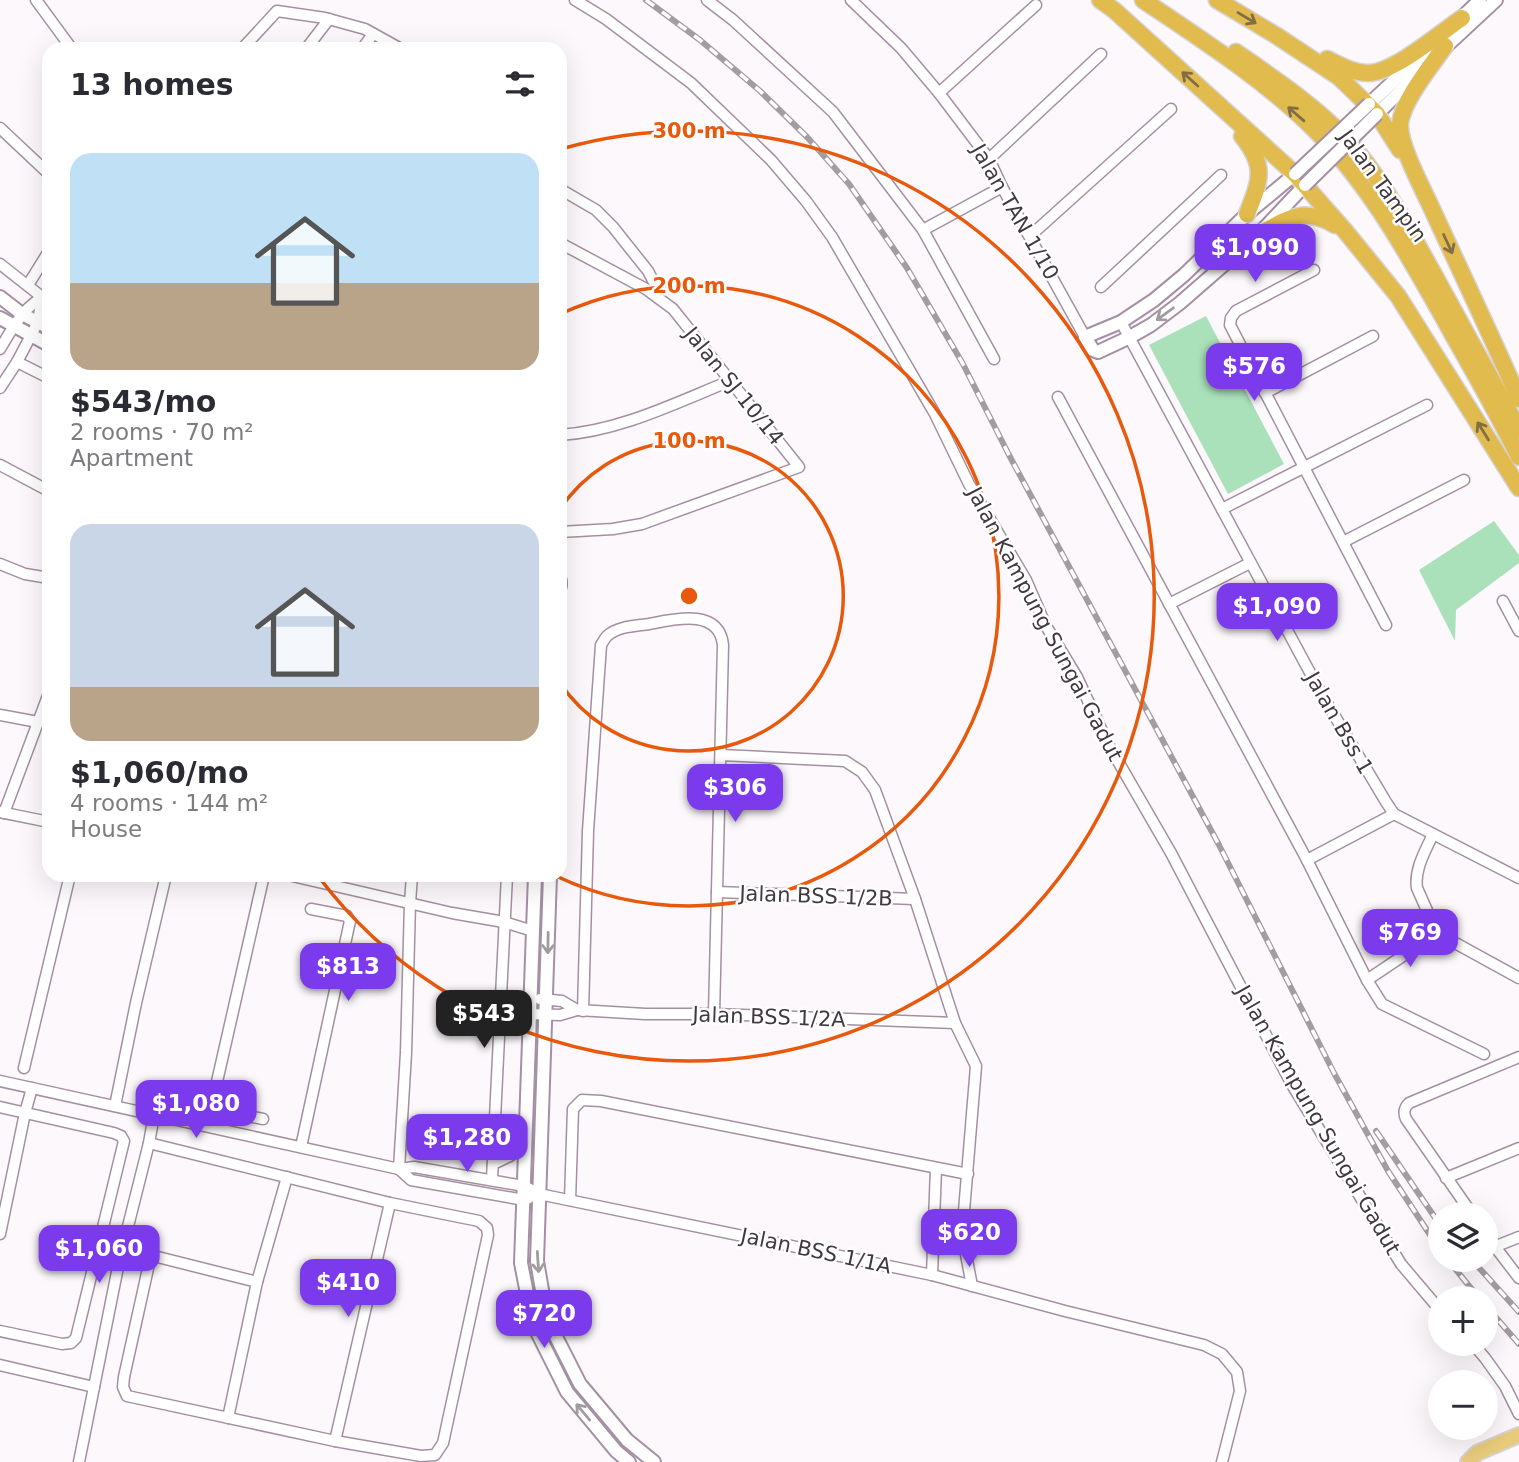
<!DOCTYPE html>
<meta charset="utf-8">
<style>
body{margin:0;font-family:"DejaVu Sans",sans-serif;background:#f7f7f7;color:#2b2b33;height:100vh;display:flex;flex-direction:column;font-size:26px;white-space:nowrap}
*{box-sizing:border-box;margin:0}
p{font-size:23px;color:#7c7c81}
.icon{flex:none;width:38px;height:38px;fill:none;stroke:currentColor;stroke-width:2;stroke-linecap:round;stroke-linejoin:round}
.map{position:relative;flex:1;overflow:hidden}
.panel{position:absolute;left:42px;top:42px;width:525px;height:840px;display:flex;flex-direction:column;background:#fff;border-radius:21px;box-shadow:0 7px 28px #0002}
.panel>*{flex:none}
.buttons{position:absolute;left:1428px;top:1202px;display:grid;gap:14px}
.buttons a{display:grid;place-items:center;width:70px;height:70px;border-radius:50%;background:#fff;box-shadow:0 7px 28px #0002;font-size:35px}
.price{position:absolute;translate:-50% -60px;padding:0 16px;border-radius:14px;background:#7c3aed;color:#fff;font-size:23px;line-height:46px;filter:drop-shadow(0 2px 4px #0008)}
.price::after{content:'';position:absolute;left:50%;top:42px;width:21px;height:16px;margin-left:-10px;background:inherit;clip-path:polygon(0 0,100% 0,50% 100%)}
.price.current{background:#222;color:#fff}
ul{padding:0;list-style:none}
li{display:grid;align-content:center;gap:14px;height:371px;padding:0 28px}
li span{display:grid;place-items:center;height:217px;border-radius:21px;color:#555}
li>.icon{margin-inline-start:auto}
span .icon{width:126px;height:126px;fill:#fffc;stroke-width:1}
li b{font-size:30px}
h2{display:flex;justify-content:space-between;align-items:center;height:84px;padding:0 28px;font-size:30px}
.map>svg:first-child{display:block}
.green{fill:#aae1bb}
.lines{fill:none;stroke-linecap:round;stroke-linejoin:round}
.minor-casing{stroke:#a490a2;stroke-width:13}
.tertiary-casing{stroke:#a490a2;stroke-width:16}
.primary-casing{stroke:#d5d3d5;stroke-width:18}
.trunk-casing{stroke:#d5d3d5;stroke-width:19}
.minor{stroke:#fff;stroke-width:10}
.tertiary{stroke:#fff;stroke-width:12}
.primary{stroke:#e9cc7b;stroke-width:14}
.trunk{stroke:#e2bb4f;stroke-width:16}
.rail-casing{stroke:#a39da2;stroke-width:6}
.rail{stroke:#fff;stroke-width:3.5;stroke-dasharray:10;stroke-linecap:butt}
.tertiary-bridge-casing{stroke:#a490a2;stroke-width:16;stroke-linecap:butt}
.tertiary-bridge{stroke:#fff;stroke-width:12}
.oneway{stroke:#816d46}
.oneway2{stroke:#a09ca0}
.ring{fill:none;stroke:#e8590c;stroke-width:3.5}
.labels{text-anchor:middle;stroke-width:5;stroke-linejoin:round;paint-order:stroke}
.street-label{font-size:21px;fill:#413940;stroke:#fff}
.centre{fill:#e8590c;stroke:#fff;stroke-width:3.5}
.ring-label{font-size:21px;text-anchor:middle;font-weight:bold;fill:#e8590c;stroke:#fff;stroke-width:5;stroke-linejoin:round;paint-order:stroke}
</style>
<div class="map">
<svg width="1519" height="1462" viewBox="0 0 1519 1462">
<rect width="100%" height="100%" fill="#fdf8fc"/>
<!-- green -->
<g class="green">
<polygon points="1206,316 1284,464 1228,494 1149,345"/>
<polygon points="1494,521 1519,555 1519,563 1456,610 1455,641 1419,570"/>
</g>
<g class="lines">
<defs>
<g id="minor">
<polyline points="36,0 72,49"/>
<polyline points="575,0 606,19 691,83 771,160 806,201 832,237 935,414 969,484 1026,580 1046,626 1077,677 1108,744 1171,853 1291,1083 1401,1264 1440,1310"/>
<polyline points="707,0 733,20 833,112 923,230 994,359"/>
<polyline points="851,0 901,48 939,93 989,159 1002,187 1085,337"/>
<polyline points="242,49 277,11 325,18 365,29 401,49"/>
<polyline points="306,49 329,19"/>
<polyline points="362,49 373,34"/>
<polyline points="939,93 1036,5"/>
<polyline points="0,128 49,174"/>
<polyline points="989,159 1101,54"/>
<polyline points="560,189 596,210 613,227 648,271 657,288 658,298"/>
<polyline points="923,230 1002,187"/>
<polyline points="1030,236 1171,109"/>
<polyline points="560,243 646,289 673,309 799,467 642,524 613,529 560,532"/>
<polyline points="0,264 42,297"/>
<polyline points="1314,270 1236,311 1231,318 1230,325 1386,625"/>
<polyline points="28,285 49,251"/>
<polyline points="1101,287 1221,175"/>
<polyline points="1121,322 1321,693 1386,802 1394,814 1519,878"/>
<path d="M 0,349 C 13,327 25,304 49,294"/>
<polyline points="17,362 49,378"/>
<polyline points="0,388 17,362 38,322 42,297"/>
<polyline points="1265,393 1373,336"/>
<polyline points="1058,397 1307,860 1367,980 1382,1004 1484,1054"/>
<path d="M 560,435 C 620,431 675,403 730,381"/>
<polyline points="0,465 49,491"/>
<polyline points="1222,509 1427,405"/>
<polyline points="1343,542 1464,480"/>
<polyline points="0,564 25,574 49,578"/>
<polyline points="1503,601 1519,631"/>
<polyline points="1169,604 1250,563"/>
<polyline points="0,715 38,722"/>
<polyline points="721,755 845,761 862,772 875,790 915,899 955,1023 976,1066 963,1223 964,1244 972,1286"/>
<polyline points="0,812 49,822"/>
<polyline points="4,813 49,693"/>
<path d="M 1433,834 C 1426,850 1414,869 1417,888 L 1437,933 L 1519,978"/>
<polyline points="1307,860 1394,814"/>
<polyline points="288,875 452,913 504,922 533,931"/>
<polyline points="717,892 915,899"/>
<polyline points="1367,980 1437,933"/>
<polyline points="578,1010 645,1014 714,1014 955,1023"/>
<path d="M 583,1011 L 588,831 L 601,645 C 603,642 605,638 607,636 C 618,626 636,626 649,624 C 675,619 719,608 723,645 L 714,1014"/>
<polyline points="530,1014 560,1015 577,1010 562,1001 540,999"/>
<polyline points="24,1068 70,875"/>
<polyline points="0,1081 399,1169 414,1167 524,1186 539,1194 932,1275 1065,1311 1204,1345 1222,1354 1237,1372 1240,1391 1222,1462"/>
<polyline points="166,1100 263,1119"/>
<polyline points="115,1106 136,1003 166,875"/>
<polyline points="0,1107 114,1133 121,1136 124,1141 76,1338 71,1343 62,1344 0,1331"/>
<polyline points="211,1108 264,875"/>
<polyline points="149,1143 390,1203 479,1221 487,1228 488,1235 443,1443 435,1455 421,1456 335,1441 127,1396 123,1387 124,1377 151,1255"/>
<polyline points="301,1147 350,921 347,916 311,909"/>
<polyline points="493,1164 510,1156 526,1136"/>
<polyline points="399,1169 406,1053 410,903 412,875"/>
<polyline points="399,1169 411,1180 524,1200 529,1198"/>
<polyline points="1446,1178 1519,1148"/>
<polyline points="492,1179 507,875"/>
<polyline points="570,1200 573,1109 582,1100 601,1101 968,1174"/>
<path d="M 1472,1214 L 1406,1119 C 1403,1112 1404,1108 1409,1103 L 1519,1057"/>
<polyline points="0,1234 25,1113 32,1088"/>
<polyline points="1486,1235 1519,1278"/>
<polyline points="1494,1247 1519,1237"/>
<polyline points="122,1248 257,1282"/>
<polyline points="932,1275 936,1168"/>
<polyline points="1473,1344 1485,1358 1505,1386 1519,1414"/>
<polyline points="0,1365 94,1387"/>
<polyline points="228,1418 257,1282 287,1177"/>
<polyline points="335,1441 390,1203"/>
<polyline points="79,1462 119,1262 149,1143 154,1115"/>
</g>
<g id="tertiary">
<polyline points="1456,23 1480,0"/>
<polyline points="1440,52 1496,0"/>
<polyline points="1369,104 1425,52"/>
<polyline points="1377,114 1422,70"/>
<polyline points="1295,174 1247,214 1184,275 1154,300 1121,322 1085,337 1093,350 1098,352 1130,337 1151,325 1180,303 1258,235 1305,185"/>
<polyline points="0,297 22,314 49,328"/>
<polyline points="0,318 49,345"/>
<polyline points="560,581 560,586"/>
<polyline points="535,875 521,1263 533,1324 567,1392 616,1451 629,1462"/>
<polyline points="550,875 537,1261 547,1319 580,1384 627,1440 654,1462"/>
</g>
<polyline id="primary" points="1468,1462 1477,1453 1519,1435"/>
<g id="trunk">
<polyline points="1100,0 1114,10 1295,174 1346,232 1398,296 1519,488"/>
<path d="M 1143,0 C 1201,39 1268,82 1317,132 C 1372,188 1410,258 1448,326 C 1472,369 1497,412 1519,457"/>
<polyline points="1217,0 1277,36 1339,77 1377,114 1400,150"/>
<path d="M 1445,46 C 1432,65 1402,101 1400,124 C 1399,145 1423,189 1432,209 C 1461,272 1491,335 1519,399"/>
<path d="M 1236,52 C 1273,78 1313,104 1345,138 C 1381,176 1406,225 1432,271 C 1461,324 1490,377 1519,430"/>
<path d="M 1327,59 C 1340,65 1353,73 1368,73 C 1394,73 1440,33 1462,18"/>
<path d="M 1242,136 C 1267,167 1260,181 1247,214"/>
<path d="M 1258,235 C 1288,219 1302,206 1335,225"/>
</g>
</defs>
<!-- minor casing -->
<use href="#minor" class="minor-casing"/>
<!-- tertiary casing -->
<use href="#tertiary" class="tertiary-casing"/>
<!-- primary casing -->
<use href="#primary" class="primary-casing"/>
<!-- trunk casing -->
<use href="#trunk" class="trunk-casing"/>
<!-- minor -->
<use href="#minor" class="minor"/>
<!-- tertiary -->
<use href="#tertiary" class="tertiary"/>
<!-- primary -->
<use href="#primary" class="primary"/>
<!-- trunk -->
<use href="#trunk" class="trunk"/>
<defs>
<g id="rail">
<polyline points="646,0 700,40 760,91 807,137 849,184 907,268 963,364 1009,455 1219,845 1334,1073 1388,1171 1440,1250"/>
<polyline points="1376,1131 1440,1225"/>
<polyline points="1448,1260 1479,1298"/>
<polyline points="1472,1260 1519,1312"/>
<polyline points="1486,1306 1519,1344"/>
</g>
</defs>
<!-- rail casing -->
<use href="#rail" class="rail-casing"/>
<!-- rail -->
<use href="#rail" class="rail"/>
<defs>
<g id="tertiary-bridge">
<polyline points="1295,174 1369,104"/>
<polyline points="1305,185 1377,114"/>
</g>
</defs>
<!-- tertiary-bridge casing -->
<use href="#tertiary-bridge" class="tertiary-bridge-casing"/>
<!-- tertiary-bridge -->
<use href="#tertiary-bridge" class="tertiary-bridge"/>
</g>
<!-- one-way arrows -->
<defs><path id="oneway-shaft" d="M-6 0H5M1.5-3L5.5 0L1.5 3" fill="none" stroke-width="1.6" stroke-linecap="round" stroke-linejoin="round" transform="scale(1.75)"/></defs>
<g class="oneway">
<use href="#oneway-shaft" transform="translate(1247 18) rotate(31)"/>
<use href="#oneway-shaft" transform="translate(1190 79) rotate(-138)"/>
<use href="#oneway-shaft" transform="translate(1296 114) rotate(-139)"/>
<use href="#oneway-shaft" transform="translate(1448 244) rotate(65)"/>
<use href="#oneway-shaft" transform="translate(1483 431) rotate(-122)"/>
</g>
<g class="oneway2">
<use href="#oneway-shaft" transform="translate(1165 314) rotate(144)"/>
<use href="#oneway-shaft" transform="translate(548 943) rotate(91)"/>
<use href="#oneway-shaft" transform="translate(538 1262) rotate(86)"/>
<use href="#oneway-shaft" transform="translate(583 1412) rotate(-130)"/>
</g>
<!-- distance rings -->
<g class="ring">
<path d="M560 509A155 155 0 1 1 560 683"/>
<path d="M560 314A310 310 0 1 1 556 876"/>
<path d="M561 149A465 465 0 1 1 318 876"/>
</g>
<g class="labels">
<!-- street labels -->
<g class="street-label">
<text transform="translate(1383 186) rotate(54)" y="7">Jalan Tampin</text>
<text transform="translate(1015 212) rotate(60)" y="7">Jalan TAN 1/10</text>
<text transform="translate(734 386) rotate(51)" y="7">Jalan SJ 10/14</text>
<text transform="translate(1045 624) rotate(62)" y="7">Jalan Kampung Sungai Gadut</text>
<text transform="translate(1339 723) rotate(60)" y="7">Jalan Bss 1</text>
<text transform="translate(816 896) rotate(2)" y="7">Jalan BSS 1/2B</text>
<text transform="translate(769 1017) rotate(2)" y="7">Jalan BSS 1/2A</text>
<text transform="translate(1318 1120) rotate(60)" y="7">Jalan Kampung Sungai Gadut</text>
<text transform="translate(816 1251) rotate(12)" y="7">Jalan BSS 1/1A</text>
</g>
</g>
<circle cx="689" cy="596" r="10" class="centre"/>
<g class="ring-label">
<text x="689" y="138">300 m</text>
<text x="689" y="293">200 m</text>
<text x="689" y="448">100 m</text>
</g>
</svg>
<div class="buttons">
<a><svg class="icon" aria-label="layers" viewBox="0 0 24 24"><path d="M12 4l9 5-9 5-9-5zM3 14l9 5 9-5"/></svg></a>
<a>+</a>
<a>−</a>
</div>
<b class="price" style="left:1255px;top:284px">$1,090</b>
<b class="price" style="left:1254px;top:403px">$576</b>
<b class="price" style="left:1277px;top:643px">$1,090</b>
<b class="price" style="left:735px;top:824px">$306</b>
<b class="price" style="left:1410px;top:969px">$769</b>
<b class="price" style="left:348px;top:1003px">$813</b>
<b class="price current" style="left:484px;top:1050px">$543</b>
<b class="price" style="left:196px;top:1140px">$1,080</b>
<b class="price" style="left:467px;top:1174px">$1,280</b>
<b class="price" style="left:969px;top:1269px">$620</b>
<b class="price" style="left:99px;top:1285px">$1,060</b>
<b class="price" style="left:348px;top:1319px">$410</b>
<b class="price" style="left:544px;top:1350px">$720</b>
<section class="panel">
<h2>13 homes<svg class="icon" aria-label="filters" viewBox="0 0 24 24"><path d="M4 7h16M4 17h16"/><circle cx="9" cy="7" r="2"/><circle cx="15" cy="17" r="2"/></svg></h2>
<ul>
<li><span style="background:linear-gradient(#bfe0f5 60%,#b9a48a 0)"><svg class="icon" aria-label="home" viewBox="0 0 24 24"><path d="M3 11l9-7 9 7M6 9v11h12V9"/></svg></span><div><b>$543/mo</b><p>2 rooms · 70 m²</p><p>Apartment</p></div></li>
<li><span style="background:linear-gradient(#c9d6e8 75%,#b9a48a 0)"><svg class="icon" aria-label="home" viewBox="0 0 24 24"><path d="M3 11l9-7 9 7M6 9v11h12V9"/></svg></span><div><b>$1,060/mo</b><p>4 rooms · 144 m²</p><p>House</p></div></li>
</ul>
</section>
</div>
